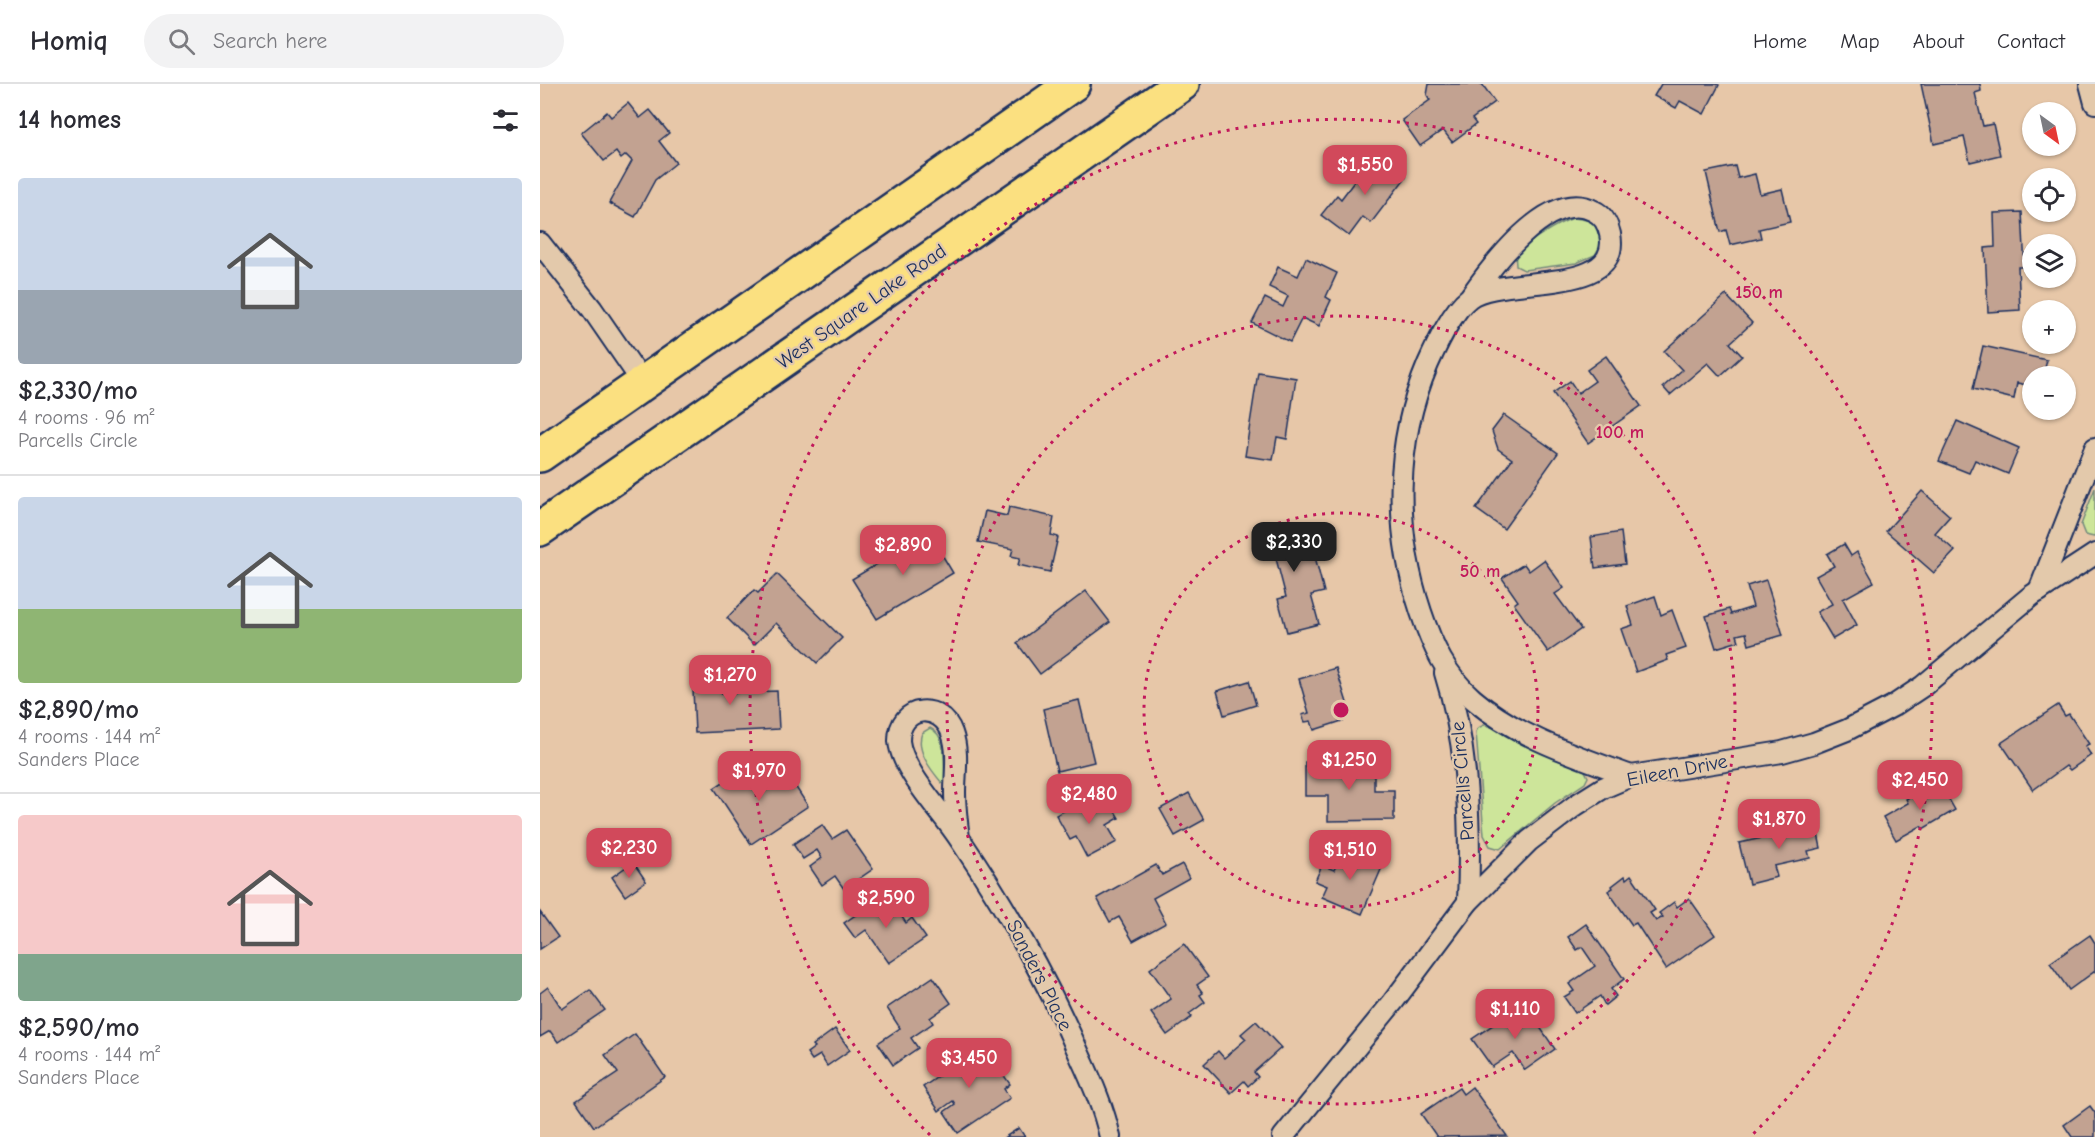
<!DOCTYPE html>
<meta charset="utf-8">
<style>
body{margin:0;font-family:"Comic Neue",sans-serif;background:#f2f2f3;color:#2b2b33;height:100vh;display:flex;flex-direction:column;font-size:22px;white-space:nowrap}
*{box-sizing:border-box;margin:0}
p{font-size:20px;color:#7c7c81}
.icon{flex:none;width:33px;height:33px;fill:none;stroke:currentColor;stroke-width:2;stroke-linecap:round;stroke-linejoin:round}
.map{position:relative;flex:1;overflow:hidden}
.panel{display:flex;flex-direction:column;background:#fff;width:540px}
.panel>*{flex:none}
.needle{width:39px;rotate:147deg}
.tools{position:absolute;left:1482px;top:18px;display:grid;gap:12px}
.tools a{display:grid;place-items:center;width:54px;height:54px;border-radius:50%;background:#fff;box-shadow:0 2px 4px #0004;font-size:30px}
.price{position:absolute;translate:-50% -51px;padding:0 14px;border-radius:12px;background:#d1495b;color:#fff;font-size:20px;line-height:39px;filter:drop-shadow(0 2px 3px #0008)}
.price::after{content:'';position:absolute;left:50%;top:36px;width:18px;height:14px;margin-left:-9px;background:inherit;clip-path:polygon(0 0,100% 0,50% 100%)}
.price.active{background:#222;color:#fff}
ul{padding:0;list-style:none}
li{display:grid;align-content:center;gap:12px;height:318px;padding:0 18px}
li+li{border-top:2px solid #e1e1e2}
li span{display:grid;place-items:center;height:186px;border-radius:6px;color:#555}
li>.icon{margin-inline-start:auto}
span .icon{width:108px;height:108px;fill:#fffc;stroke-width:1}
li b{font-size:26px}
h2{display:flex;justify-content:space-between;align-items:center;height:72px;padding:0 18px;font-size:26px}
header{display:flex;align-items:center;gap:36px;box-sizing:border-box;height:84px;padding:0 30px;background:#fff;border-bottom:2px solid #e1e1e2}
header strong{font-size:28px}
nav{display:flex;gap:33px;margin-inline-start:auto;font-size:21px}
.search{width:420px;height:54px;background:#f2f2f3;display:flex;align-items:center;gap:15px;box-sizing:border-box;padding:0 21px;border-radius:33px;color:#7c7c81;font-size:22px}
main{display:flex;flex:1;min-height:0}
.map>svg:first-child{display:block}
.green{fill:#cde59a;stroke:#748a7c;stroke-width:1.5}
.building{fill:#c2a291;stroke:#1b2f5e;stroke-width:1.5}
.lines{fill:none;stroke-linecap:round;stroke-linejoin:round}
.street-casing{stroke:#1b2f5e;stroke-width:24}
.highway-casing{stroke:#1b2f5e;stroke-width:38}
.street{stroke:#e3c9ab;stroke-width:20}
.highway{stroke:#fbe080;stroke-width:33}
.ring{fill:none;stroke:#c2185b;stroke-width:3;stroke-dasharray:3 6}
.labels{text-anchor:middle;stroke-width:4.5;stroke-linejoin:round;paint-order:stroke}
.street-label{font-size:20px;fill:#1b2f5e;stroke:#e3c9ab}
.centre{fill:#c2185b;stroke:#e3c9ab;stroke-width:3}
.ring-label{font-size:18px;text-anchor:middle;font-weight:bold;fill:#c2185b;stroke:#e3c9ab;stroke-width:4.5;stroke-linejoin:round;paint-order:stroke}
</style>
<header>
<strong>Homiq</strong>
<div class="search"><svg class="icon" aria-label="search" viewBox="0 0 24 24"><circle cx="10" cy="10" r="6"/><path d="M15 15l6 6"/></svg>Search here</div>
<nav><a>Home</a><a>Map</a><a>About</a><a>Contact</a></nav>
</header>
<main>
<section class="panel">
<h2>14 homes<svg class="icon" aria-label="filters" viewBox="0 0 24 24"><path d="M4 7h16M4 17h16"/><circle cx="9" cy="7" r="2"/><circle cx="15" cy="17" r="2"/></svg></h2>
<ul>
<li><span style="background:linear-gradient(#c9d6e8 60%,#9aa5b1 0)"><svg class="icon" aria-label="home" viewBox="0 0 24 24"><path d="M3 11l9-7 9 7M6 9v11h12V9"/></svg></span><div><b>$2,330/mo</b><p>4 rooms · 96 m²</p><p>Parcells Circle</p></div></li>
<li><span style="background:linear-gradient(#c9d6e8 60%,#8fb573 0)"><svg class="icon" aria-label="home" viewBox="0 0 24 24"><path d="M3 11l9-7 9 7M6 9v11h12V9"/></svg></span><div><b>$2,890/mo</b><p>4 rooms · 144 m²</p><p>Sanders Place</p></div></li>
<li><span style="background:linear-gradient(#f6c9c9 75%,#7fa58c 0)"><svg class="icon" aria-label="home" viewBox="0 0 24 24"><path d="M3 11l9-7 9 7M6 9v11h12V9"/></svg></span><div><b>$2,590/mo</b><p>4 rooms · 144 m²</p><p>Sanders Place</p></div></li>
</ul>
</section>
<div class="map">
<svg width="1555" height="1053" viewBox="0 0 1555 1053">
<rect width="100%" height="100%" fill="#e7c7a8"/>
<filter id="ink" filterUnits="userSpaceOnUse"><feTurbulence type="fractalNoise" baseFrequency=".0167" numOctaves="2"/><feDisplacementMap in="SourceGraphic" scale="12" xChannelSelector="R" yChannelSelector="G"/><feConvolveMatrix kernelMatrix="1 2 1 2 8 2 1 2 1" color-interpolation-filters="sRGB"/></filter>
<g filter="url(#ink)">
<!-- green -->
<g class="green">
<path d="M 1033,134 C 1051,135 1059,140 1062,158 L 1055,171 L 1036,179 L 984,186 L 976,182 C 976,178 975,176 976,172 C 983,159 1019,139 1033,134 Z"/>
<polygon points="1555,404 1555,453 1554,453 1545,451 1541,441"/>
<polygon points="944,641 963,646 1044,685 1048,693 1045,699 1015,719 960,765 950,762 944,751 936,648 938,644"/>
<path d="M 390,644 C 408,652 403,681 405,697 L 402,699 C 391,686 375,666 382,649 Z"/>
</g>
<!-- building -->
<g class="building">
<polygon points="889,0 942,0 955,18 932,35 936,40 912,58 903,46 880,62 862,36 890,16 887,11"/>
<polygon points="1121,0 1177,0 1179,1 1164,30 1140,17 1136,24 1114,12"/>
<polygon points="1381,0 1440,0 1441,7 1435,9 1443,42 1453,40 1460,71 1430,78 1424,53 1394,60"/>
<polygon points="88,19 100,34 110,26 129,49 119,57 136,79 115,96 95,133 69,119 92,77 86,71 81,75 76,68 64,77 41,49 67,28 71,33"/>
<polygon points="835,70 866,93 831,139 823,133 809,152 781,131 797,111 801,115"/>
<polygon points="1195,82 1198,94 1215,90 1220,110 1242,105 1250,138 1219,145 1221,154 1190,161 1186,146 1180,148 1166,88"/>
<polygon points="1482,128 1485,183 1478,183 1480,226 1448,228 1445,164 1455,163 1454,129"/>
<polygon points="766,174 797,189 786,213 791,216 779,242 762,234 750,258 712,239 725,214 743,223 748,212 729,203 738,183 758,192"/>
<polygon points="1186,211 1212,239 1190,259 1202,272 1180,292 1168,279 1130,311 1123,303 1142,286 1124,267"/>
<polygon points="1443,262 1507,276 1503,292 1492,292 1492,302 1477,299 1474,315 1433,305"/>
<polygon points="1066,272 1101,322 1048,359 1013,309 1030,297 1038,309 1055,297 1047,286"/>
<polygon points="718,288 756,294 747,355 737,353 733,376 705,372"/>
<polygon points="964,331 1018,369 964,445 936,425 972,375 958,365 952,347"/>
<polygon points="1417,337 1479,364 1468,390 1435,376 1429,389 1399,377"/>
<polygon points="1382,407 1410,432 1395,449 1415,467 1394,489 1346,447"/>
<polygon points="469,423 514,433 511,451 518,453 510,488 478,481 480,474 471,472 473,465 438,458 445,427 467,432"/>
<polygon points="749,435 754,453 769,449 784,508 771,511 779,540 747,548 738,515 746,513 733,463 723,466 717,444"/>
<polygon points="1081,448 1085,480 1055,484 1051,453"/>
<polygon points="389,449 413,489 337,535 312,495"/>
<polygon points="1304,460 1311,472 1317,468 1334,498 1303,515 1317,541 1293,555 1277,528 1292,520 1276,492 1294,482 1287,470"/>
<polygon points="1004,476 1024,504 1015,510 1041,545 1008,568 974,520 978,517 962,494 984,480 989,487"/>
<polygon points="237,490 302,554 277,579 236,539 214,561 187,534 214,506 218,509"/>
<polygon points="1226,496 1243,551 1209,561 1206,549 1197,551 1199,557 1176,564 1166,532 1189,525 1191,530 1213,523 1207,502"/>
<polygon points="546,507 570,538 500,590 477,559"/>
<polygon points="1115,512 1121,531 1132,526 1146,564 1126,571 1128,576 1096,588 1081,545 1093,541 1087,522"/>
<polygon points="180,581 181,609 237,607 239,645 155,649 152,583"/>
<polygon points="796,584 809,625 802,627 805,636 774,646 771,637 765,638 762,631 769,629 759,595"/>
<polygon points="709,597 716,621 684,631 677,607"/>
<polygon points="539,616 554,678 517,687 503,625"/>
<polygon points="1518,621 1525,632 1529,630 1549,660 1545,662 1551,671 1530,686 1526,682 1493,706 1461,659"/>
<polygon points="765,678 834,678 834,706 854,706 854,736 788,737 788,712 765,712"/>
<polygon points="211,680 223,698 229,694 235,704 250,694 268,722 211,760 174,704"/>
<polygon points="1398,696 1415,726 1383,745 1381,742 1356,756 1343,733 1368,719 1366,715"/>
<polygon points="649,709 664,736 635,752 620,725"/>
<polygon points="551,712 559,725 570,719 579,734 567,741 577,758 547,774 536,753 530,756 516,731"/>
<polygon points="1275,736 1281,764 1268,767 1270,774 1234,782 1237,793 1209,800 1199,759 1227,753 1226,748"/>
<polygon points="282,741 292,755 306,746 333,785 304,805 295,792 282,801 270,783 282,774 277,766 263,775 253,760"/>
<polygon points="804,764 843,781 822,830 782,813 787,802 775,797 782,781 794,786"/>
<polygon points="93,778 106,797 85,812 72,793"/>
<polygon points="642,780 649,794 613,814 626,839 593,857 579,833 570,838 557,814 616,781 622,791"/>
<polygon points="1091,791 1115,826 1110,829 1116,837 1123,833 1119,829 1134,818 1137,823 1149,814 1175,851 1126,885 1096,839 1092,841 1068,807 1073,804 1072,802 1085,792 1086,795"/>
<polygon points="346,810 366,839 372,834 386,854 349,879 326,846 315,854 304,839"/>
<polygon points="0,828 18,853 0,865"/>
<polygon points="1046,840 1084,895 1071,905 1076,912 1065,921 1060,912 1035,929 1024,913 1034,907 1029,900 1055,882 1042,863 1037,866 1028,853"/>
<polygon points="1550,851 1555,859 1555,887 1529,906 1510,879"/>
<polygon points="644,860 668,893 657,901 663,909 660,911 665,918 649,930 652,933 627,951 611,929 631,915 610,885"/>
<polygon points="393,893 411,919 390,934 393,939 371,954 378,964 353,981 338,959 360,944 347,924"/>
<polygon points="8,903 22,925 50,906 65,926 18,958 10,947 0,953 0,909"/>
<polygon points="984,920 1015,965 985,986 973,969 952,983 932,955"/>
<polygon points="716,937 741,964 714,988 718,993 708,1002 704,997 691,1009 664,980 678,967 684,974 706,955 701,950"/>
<polygon points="295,945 310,966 287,982 280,971 272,976 267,969 275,963 273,961"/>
<polygon points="95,950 125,993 54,1043 36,1017 78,989 65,971"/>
<polygon points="443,962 470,1000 464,1005 470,1014 418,1049 404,1028 415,1020 413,1017 399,1027 383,1003"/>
<polygon points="932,1003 967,1052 897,1053 881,1030 919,1004 923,1010"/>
<polygon points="1550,1022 1555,1029 1555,1053 1532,1053 1524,1041"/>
<polygon points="479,1044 485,1053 465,1053"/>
</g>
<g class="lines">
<defs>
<g id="street">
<polyline points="1550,0 1555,19"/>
<polyline points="0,159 52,225 103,299"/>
<path d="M 930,213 C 951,183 1010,103 1054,127 C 1063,131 1068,141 1070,150 C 1083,214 960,189 929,214 C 912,227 897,260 888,280 C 854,360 854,447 881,528 C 892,561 906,592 933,615 C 977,653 1037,672 1091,692"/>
<polyline points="1499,507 1555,364"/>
<path d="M 905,589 C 928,662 931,741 928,818"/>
<path d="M 419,754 C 417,739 415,724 415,708 C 415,689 419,668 412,649 C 401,618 359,620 359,657 C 360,669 367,681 373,691 C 387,714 406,734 421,757 C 467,825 507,896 540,972 C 552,998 564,1025 570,1053"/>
<polyline points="743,1053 853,918 928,818 989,757 1036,721 1063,704 1091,692 1242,668 1274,659 1307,646 1353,622 1383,602 1491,512 1555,470"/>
</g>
<g id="highway">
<polyline points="0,371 533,0"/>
<polyline points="0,445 642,0"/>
</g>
</defs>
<!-- street casing -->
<use href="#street" class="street-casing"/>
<!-- highway casing -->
<use href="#highway" class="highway-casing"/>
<!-- street -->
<use href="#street" class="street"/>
<!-- highway -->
<use href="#highway" class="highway"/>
</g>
</g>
<!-- distance rings -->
<g class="ring">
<circle cx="801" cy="626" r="197"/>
<circle cx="801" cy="626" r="394"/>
<path d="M390 1051A591 591 0 1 1 1212 1051"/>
</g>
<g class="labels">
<!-- street labels -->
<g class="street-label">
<text transform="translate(321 222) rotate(-35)" y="7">West Square Lake Road</text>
<text transform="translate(1137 686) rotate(-11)" y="7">Eileen Drive</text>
<text transform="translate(922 697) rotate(-95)" y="7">Parcells Circle</text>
<text transform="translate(500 891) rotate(63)" y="7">Sanders Place</text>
</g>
</g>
<circle cx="801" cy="626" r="9" class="centre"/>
<g class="ring-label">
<text x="1219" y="214">150 m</text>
<text x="1080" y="354">100 m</text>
<text x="940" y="493">50 m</text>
</g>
</svg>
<div class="tools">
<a><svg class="needle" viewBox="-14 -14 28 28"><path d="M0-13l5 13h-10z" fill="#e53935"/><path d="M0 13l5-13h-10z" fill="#7c7c81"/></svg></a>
<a><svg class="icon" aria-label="locate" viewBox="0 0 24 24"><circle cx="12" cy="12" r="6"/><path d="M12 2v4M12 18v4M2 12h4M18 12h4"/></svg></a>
<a><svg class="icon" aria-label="layers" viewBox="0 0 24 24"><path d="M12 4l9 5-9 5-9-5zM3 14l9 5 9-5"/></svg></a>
<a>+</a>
<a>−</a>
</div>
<b class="price" style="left:825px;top:112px">$1,550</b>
<b class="price active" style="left:754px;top:489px">$2,330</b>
<b class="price" style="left:363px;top:492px">$2,890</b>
<b class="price" style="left:190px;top:622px">$1,270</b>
<b class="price" style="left:809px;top:707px">$1,250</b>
<b class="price" style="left:219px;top:718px">$1,970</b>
<b class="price" style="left:1380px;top:727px">$2,450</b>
<b class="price" style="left:549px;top:741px">$2,480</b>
<b class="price" style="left:1239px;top:766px">$1,870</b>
<b class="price" style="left:89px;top:795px">$2,230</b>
<b class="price" style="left:810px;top:797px">$1,510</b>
<b class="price" style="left:346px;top:845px">$2,590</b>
<b class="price" style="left:975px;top:956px">$1,110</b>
<b class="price" style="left:429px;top:1005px">$3,450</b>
</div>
</main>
